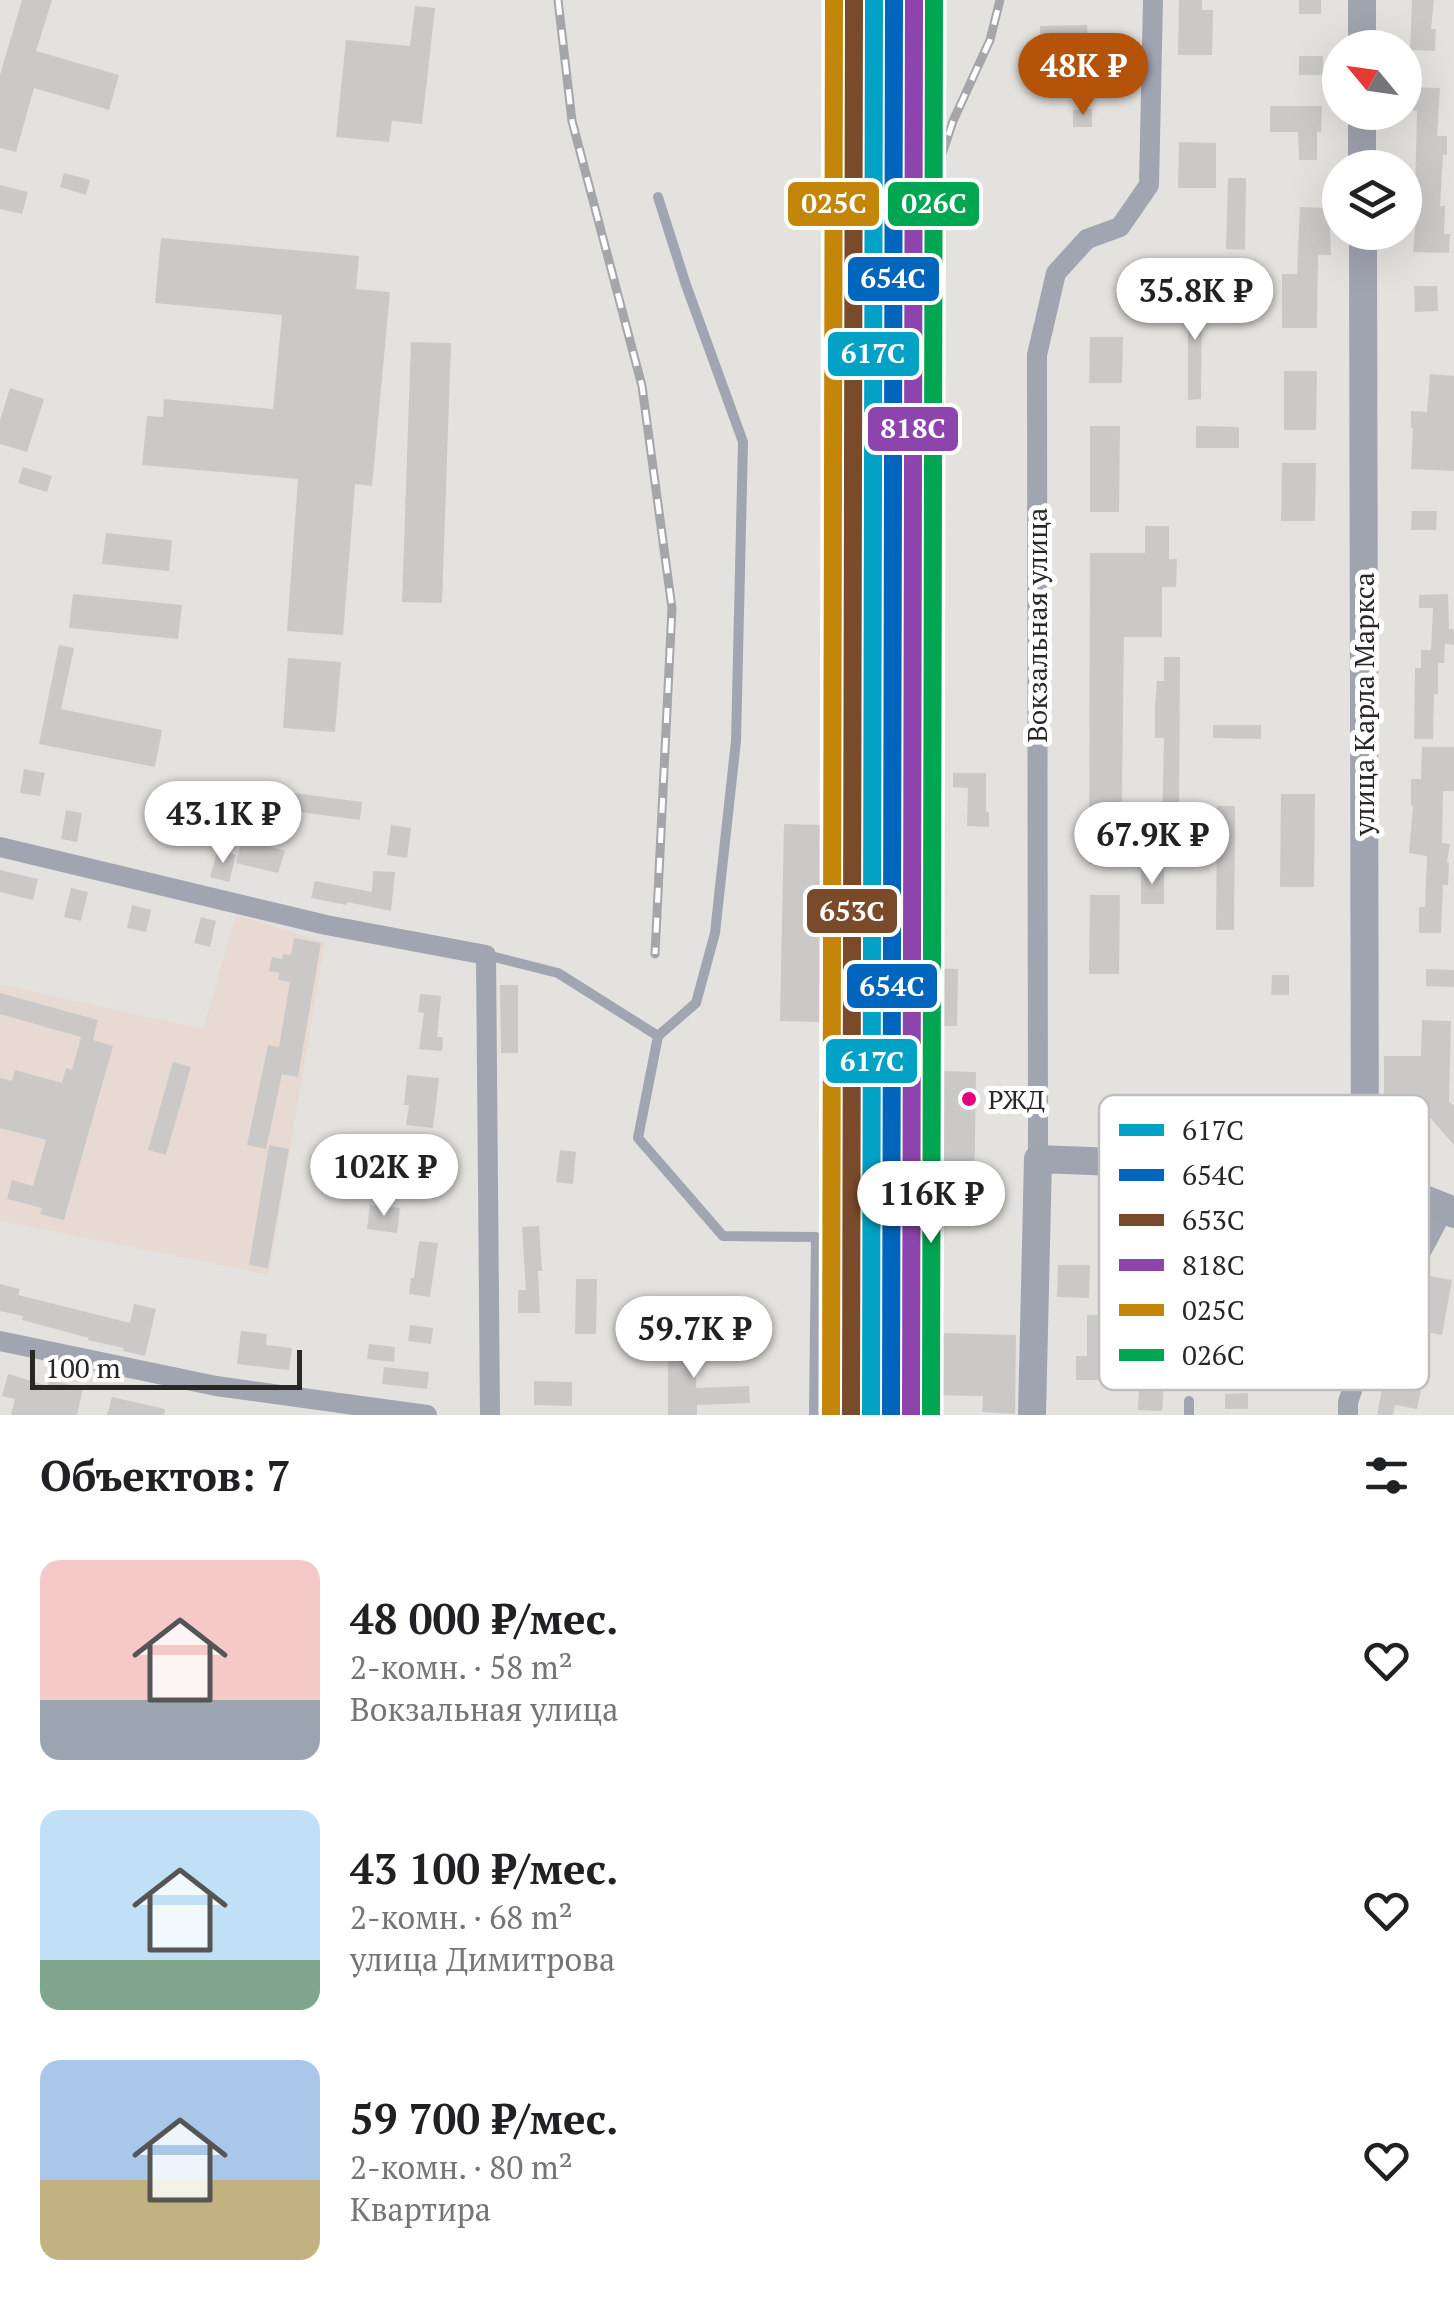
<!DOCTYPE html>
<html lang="ru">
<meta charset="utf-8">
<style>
body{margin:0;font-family:"PT Serif",serif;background:#f6f6f6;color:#202124;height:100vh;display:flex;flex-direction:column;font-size:38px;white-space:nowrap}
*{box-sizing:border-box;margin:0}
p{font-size:32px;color:#757577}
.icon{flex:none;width:55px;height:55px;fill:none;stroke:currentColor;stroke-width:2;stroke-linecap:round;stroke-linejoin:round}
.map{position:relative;height:1415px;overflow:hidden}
.side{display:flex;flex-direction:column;background:#fff;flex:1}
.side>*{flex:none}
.needle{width:65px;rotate:299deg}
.fabs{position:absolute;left:1322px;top:30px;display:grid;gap:20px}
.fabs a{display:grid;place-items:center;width:100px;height:100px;border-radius:50%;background:#fff;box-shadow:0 10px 40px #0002;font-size:50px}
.scale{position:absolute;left:30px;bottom:25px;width:272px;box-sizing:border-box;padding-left:10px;border:5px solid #282725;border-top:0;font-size:28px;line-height:35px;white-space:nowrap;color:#282725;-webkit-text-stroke:8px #fff;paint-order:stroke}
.price{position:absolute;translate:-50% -85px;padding:0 22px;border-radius:35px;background:#fff;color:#222;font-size:32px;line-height:65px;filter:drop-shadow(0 2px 5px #0008)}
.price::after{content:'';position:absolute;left:50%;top:60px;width:30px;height:22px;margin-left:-15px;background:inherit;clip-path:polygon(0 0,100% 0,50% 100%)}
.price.selected{background:#b45309;color:#fff}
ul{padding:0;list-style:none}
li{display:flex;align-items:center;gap:30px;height:250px;padding:0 40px}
li span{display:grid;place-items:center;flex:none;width:280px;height:200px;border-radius:20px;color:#555}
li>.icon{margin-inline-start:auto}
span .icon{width:120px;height:120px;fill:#fffc;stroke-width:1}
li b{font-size:42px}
h2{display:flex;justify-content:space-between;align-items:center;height:120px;padding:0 40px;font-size:42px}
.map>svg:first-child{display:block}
.industrial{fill:#e8dad3}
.building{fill:#cbc9c8}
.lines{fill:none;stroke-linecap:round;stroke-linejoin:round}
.lane{stroke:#a1a5b2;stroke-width:10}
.street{stroke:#a1a5b2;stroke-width:20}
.secondary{stroke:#a0a3b0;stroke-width:28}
.rail-casing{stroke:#a5a6aa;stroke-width:9}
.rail{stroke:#fff;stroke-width:5;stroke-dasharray:15;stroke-linecap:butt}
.rail-1-casing{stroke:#fff;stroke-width:25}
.rail-2-casing{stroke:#fff;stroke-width:25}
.rail-3-casing{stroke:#fff;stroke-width:25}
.rail-4-casing{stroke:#fff;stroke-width:25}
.rail-5-casing{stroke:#fff;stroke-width:25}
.rail-6-casing{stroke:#fff;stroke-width:25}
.rail-1{stroke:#02a2c6;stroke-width:18}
.rail-2{stroke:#0065bd;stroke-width:18}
.rail-3{stroke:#7a4b2a;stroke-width:18}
.rail-4{stroke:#8e44ad;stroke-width:18}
.rail-5{stroke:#c38609;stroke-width:18}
.rail-6{stroke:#00a651;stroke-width:18}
.bus-dot{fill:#e5007d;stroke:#fff;stroke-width:4}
.labels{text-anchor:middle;stroke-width:10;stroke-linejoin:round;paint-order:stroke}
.bus-label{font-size:26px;fill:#282725;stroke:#fff;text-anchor:start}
.street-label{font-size:28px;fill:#282725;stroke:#fff}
.key{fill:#fff;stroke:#bebebe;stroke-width:2.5}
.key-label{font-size:28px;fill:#282725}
.line-badge{stroke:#fff;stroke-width:4}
.badge-label{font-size:28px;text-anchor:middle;font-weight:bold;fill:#fff}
</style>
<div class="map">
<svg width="1454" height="1415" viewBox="0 0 1454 1415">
<rect width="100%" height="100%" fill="#e4e2de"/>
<!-- industrial -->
<polygon class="industrial" points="236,915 325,942 269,1275 0,1221 0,984 203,1029"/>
<!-- building -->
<g class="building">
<polygon points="22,0 52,0 36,51 119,75 109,110 34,88 16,152 0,148 0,75"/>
<polygon points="1179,0 1202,0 1202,10 1213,10 1212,55 1178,55"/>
<rect x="1299" y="0" width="22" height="14"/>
<polygon points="1412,0 1434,0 1431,29 1436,29 1435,51 1410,50"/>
<polygon points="415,6 435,8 422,124 392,121 389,142 336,137 346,40 410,46"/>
<polygon points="1087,25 1088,59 1040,59 1040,26"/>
<rect x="1299" y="56" width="24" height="19"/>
<rect x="921" y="62" width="18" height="37"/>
<polygon points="1413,87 1440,88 1437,136 1447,136 1447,155 1443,155 1440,206 1445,206 1444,234 1450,234 1449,253 1413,252 1418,193 1415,193 1417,111 1412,110"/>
<polygon points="1270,106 1322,106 1321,132 1317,132 1317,160 1299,160 1298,132 1270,132"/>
<polygon points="1092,109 1092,127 1073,127 1073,110"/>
<polygon points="1179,142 1216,143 1216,188 1178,188"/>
<polygon points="64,173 90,180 86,195 60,187"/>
<polygon points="1228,178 1246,178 1245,250 1226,249"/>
<polygon points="0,185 28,192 22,214 0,209"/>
<polygon points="1300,207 1329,208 1331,255 1318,255 1317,328 1282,328 1282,274 1297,274"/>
<polygon points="161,238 359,256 356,289 390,292 372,486 355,484 343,635 287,631 298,479 142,465 147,416 163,417 164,399 273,409 282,315 155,303"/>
<polygon points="1414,286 1437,286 1438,311 1415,312"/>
<polygon points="1188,287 1202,287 1201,399 1188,400"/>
<polygon points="1090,337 1123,337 1122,383 1089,383"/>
<polygon points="411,342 451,343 442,603 402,602"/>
<polygon points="1284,371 1317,371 1316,430 1284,430"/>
<polygon points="1430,374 1454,376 1454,471 1411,469 1413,428 1411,428 1411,411 1427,412"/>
<polygon points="10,388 44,399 27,452 0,444 0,420"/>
<polygon points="1090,426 1120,426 1119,512 1090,512"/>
<polygon points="1196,426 1239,427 1239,448 1196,448"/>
<polygon points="1282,463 1316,463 1315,521 1281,521"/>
<polygon points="23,467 52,476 47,492 18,483"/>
<polygon points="1412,511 1437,511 1436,530 1411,530"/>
<polygon points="1145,526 1169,526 1169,559 1177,559 1176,587 1162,587 1162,637 1124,637 1121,864 1089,864 1090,553 1145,553"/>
<polygon points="106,533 172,540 169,571 102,564"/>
<polygon points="73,594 182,605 178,639 69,628"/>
<polygon points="1448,594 1449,629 1454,629 1454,645 1445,644 1444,663 1438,663 1438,694 1434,694 1433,739 1414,739 1415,668 1421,668 1421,650 1431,650 1433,608 1419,608 1419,595"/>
<polygon points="59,645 74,648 61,709 162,730 155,767 39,744"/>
<polygon points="1164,657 1180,657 1179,829 1162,829 1164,738 1155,738 1155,706 1157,681 1164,681"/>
<polygon points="288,658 341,662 335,732 283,728"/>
<polygon points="1213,725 1261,725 1261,739 1213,738"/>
<polygon points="1422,747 1454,747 1454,791 1443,791 1442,843 1450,844 1447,862 1449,863 1448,885 1443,885 1441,933 1419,933 1419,907 1425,907 1427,856 1409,853 1413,806 1411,805 1411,779 1421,779"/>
<polygon points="24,769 45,773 40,796 20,793"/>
<polygon points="953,773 986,773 986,812 989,812 989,827 967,826 968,788 953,787"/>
<polygon points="294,793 362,802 360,820 292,811"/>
<polygon points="1281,794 1315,794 1314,887 1280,887"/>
<polygon points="1217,806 1235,806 1234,930 1216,930"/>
<polygon points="66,810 82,813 77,842 61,839"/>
<polygon points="784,824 824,825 820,1022 780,1021"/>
<polygon points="391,825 411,828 407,858 387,855"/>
<polygon points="245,826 268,832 265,845 285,851 278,873 236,863"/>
<polygon points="921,826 942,827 941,874 919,874"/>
<polygon points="218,850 236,855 229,882 210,877"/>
<polygon points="0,870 38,879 33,900 0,892"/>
<rect x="1141" y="870" width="23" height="34"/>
<polygon points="373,871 395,872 391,911 347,902 347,905 311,898 315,881 372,892"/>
<polygon points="71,888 88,892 81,921 64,917"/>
<polygon points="1090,895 1120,895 1119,974 1089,974"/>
<polygon points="132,905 151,910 146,932 127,928"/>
<polygon points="201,917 216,921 210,947 194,943"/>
<polygon points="294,938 321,943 298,1077 282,1074 266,1149 247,1145 268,1045 279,1047 290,982 278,980 279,973 269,971 272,957 282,959 283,954 291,955"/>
<polygon points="934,968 958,969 957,1026 934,1026"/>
<polygon points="1426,969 1454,970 1454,987 1426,986"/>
<polygon points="1272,975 1289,975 1289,995 1271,995"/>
<polygon points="500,985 518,985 518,1053 501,1053"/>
<polygon points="0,993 98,1020 93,1040 113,1046 64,1220 40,1214 42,1208 7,1199 12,1180 33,1186 46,1140 0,1128 0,1078 12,1081 15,1070 62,1083 66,1068 72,1070 81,1037 0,1014"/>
<polygon points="420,994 441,996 437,1037 443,1037 442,1051 419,1049 424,1013 418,1012"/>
<polygon points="1422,1020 1451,1021 1449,1101 1454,1106 1454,1145 1414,1099 1384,1100 1384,1056 1421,1056"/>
<polygon points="173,1062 191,1067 166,1155 148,1150"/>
<polygon points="943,1071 976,1072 974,1208 940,1208"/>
<polygon points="407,1075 439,1078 433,1128 406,1125 409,1105 404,1105"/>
<polygon points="269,1145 289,1149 268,1268 249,1265"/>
<polygon points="560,1150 576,1152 573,1184 556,1182"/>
<polygon points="370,1205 400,1208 397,1233 367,1229"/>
<polygon points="539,1226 542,1271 538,1271 540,1313 518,1313 518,1290 526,1290 522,1227"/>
<polygon points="922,1236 941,1236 941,1257 921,1256"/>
<polygon points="419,1241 438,1243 430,1297 409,1294 411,1278 414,1278"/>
<polygon points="1058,1265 1090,1265 1089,1298 1057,1297"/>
<polygon points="1424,1275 1452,1280 1442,1335 1397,1326"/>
<polygon points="576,1279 597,1279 596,1334 575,1334"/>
<polygon points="0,1284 20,1289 18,1295 130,1323 134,1304 156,1309 145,1356 123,1351 124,1348 88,1340 89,1338 22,1320 23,1316 0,1311"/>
<polygon points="922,1312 944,1312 943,1333 1016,1335 1015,1414 982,1412 983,1396 920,1395"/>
<polygon points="1087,1315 1115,1315 1115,1380 1076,1380 1076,1356 1087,1356"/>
<polygon points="1167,1321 1187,1321 1188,1372 1165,1372 1162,1411 1138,1410 1139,1384 1152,1385 1151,1344 1167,1344"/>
<polygon points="410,1325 433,1328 431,1344 408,1341"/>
<polygon points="241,1331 267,1334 266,1345 292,1348 289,1370 237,1364"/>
<polygon points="668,1335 697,1335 696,1388 749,1386 750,1403 697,1405 697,1415 668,1415"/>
<polygon points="369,1344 395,1347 394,1362 367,1359"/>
<polygon points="384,1367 429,1372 427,1389 382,1384"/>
<polygon points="1386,1368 1424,1375 1417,1409 1395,1405 1393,1415 1377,1415"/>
<polygon points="8,1374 48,1386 49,1380 83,1388 77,1415 11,1415 15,1399 2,1396"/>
<polygon points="534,1381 572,1382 572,1406 534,1405"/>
<polygon points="1248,1393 1248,1409 1225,1409 1225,1394"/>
<polygon points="112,1397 165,1409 164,1415 107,1415"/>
</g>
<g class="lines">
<!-- lane -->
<g class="lane">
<polyline points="487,955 558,973 658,1036 638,1138 723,1236 816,1237 814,1415"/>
<polyline points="658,1036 696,1003 715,933 736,741 743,442 686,285 658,197"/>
<polyline points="1189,1415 1189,1401"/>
</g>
<!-- street -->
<g class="street">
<polyline points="0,847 326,925 486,955 490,1415"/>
<polyline points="1038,1159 1037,355 1056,273 1087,239 1120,227 1149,185 1153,0"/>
<polyline points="0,1341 216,1386 427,1415"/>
<polyline points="1348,1415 1348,1402 1362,1362 1445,1207"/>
</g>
<!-- secondary -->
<g class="secondary">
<polyline points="1362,0 1362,48"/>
<polyline points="1362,112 1362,168"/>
<polyline points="1363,232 1365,1176"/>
<polyline points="1032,1415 1038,1159 1322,1170 1365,1176 1445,1207 1454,1214"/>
</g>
<defs>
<g id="rail">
<polyline points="558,0 572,121 642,386 672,608 655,954"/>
<polyline points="874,46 893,300 888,1003 891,1202 887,1415"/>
<polyline points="908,236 916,111"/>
<polyline points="907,310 918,237 929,193 953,121 990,40 1000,0"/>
<polyline points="906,570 907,480"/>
<polyline points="857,1415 862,455 861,99 857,0"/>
<polyline points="903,1415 903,1305"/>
</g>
</defs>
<!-- rail casing -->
<use href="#rail" class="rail-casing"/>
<!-- rail -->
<use href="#rail" class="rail"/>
<defs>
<polyline id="rail-1" points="871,1415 874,0"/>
<polyline id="rail-2" points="891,1415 894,0"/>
<polyline id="rail-3" points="851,1415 854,0"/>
<polyline id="rail-4" points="911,1415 914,0"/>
<polyline id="rail-5" points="831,1415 834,0"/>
<polyline id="rail-6" points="931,1415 934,0"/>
</defs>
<!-- rail-1 casing -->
<use href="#rail-1" class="rail-1-casing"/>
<!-- rail-2 casing -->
<use href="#rail-2" class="rail-2-casing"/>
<!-- rail-3 casing -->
<use href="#rail-3" class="rail-3-casing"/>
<!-- rail-4 casing -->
<use href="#rail-4" class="rail-4-casing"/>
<!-- rail-5 casing -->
<use href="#rail-5" class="rail-5-casing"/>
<!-- rail-6 casing -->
<use href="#rail-6" class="rail-6-casing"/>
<!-- rail-1 -->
<use href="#rail-1" class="rail-1"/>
<!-- rail-2 -->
<use href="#rail-2" class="rail-2"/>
<!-- rail-3 -->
<use href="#rail-3" class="rail-3"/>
<!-- rail-4 -->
<use href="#rail-4" class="rail-4"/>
<!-- rail-5 -->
<use href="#rail-5" class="rail-5"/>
<!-- rail-6 -->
<use href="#rail-6" class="rail-6"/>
</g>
<!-- markers -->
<circle class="bus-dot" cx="969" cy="1099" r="9"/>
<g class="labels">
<!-- bus labels -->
<g class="bus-label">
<text x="988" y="1109">РЖД</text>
</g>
<!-- street labels -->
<g class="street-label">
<text transform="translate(1037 625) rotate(-90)" y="10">Вокзальная улица</text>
<text transform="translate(1364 704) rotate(-90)" y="10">улица Карла Маркса</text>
</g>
</g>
<!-- legend -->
<rect x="1099" y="1095" width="330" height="295" rx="15" class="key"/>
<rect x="1119" y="1124" width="45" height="12" fill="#02a2c6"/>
<rect x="1119" y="1169" width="45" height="12" fill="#0065bd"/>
<rect x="1119" y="1214" width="45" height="12" fill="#7a4b2a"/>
<rect x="1119" y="1259" width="45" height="12" fill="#8e44ad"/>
<rect x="1119" y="1304" width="45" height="12" fill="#c38609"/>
<rect x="1119" y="1349" width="45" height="12" fill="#00a651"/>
<g class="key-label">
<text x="1182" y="1140">617C</text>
<text x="1182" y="1185">654С</text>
<text x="1182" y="1230">653С</text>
<text x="1182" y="1275">818С</text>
<text x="1182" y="1320">025С</text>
<text x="1182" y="1365">026С</text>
</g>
<g class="line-badge">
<rect x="786" y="180" width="95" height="48" rx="10" fill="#c38609"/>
<rect x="886" y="180" width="95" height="48" rx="10" fill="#00a651"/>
<rect x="846" y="255" width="95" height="48" rx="10" fill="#0065bd"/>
<rect x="826" y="330" width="95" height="48" rx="10" fill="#02a2c6"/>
<rect x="866" y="405" width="94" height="48" rx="10" fill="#8e44ad"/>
<rect x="805" y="887" width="94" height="48" rx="10" fill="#7a4b2a"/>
<rect x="845" y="962" width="94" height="48" rx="10" fill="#0065bd"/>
<rect x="824" y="1037" width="95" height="48" rx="10" fill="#02a2c6"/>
</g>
<g class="badge-label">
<text x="834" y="213">025С</text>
<text x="934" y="213">026С</text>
<text x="893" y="288">654С</text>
<text x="873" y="363">617C</text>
<text x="913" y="438">818С</text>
<text x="852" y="921">653С</text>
<text x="892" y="996">654С</text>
<text x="872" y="1071">617C</text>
</g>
</svg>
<div class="fabs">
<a><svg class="needle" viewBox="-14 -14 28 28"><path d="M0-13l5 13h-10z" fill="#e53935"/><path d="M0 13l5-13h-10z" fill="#757577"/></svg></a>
<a><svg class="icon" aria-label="layers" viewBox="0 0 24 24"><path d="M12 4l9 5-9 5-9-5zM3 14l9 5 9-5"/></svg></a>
</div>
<div class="scale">100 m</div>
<b class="price selected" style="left:1083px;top:118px">48K ₽</b>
<b class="price" style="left:1195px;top:343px">35.8K ₽</b>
<b class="price" style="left:223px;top:866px">43.1K ₽</b>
<b class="price" style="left:1152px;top:887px">67.9K ₽</b>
<b class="price" style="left:384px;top:1219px">102K ₽</b>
<b class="price" style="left:931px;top:1246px">116K ₽</b>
<b class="price" style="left:694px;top:1381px">59.7K ₽</b>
</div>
<section class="side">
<h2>Объектов: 7<svg class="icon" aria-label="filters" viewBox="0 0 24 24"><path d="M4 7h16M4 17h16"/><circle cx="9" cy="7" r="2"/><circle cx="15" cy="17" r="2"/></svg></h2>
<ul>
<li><span style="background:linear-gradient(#f6c9c9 70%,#9aa5b1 0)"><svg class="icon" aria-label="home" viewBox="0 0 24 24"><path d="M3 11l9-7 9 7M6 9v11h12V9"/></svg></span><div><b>48 000 ₽/мес.</b><p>2-комн. · 58 m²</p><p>Вокзальная улица</p></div><svg class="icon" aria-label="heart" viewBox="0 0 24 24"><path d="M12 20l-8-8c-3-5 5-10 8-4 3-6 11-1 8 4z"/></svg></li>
<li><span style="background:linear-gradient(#bfe0f5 75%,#7fa58c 0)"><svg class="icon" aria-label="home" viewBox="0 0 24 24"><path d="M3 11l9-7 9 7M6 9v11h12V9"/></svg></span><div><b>43 100 ₽/мес.</b><p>2-комн. · 68 m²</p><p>улица Димитрова</p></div><svg class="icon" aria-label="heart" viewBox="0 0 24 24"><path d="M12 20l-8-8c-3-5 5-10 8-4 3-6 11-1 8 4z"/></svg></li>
<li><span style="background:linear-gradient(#a9c7e8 60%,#c2b280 0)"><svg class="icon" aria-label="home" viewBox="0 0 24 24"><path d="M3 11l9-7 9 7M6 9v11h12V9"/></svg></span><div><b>59 700 ₽/мес.</b><p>2-комн. · 80 m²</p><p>Квартира</p></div><svg class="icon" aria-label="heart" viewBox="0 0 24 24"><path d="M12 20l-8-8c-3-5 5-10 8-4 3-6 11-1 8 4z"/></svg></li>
</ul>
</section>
